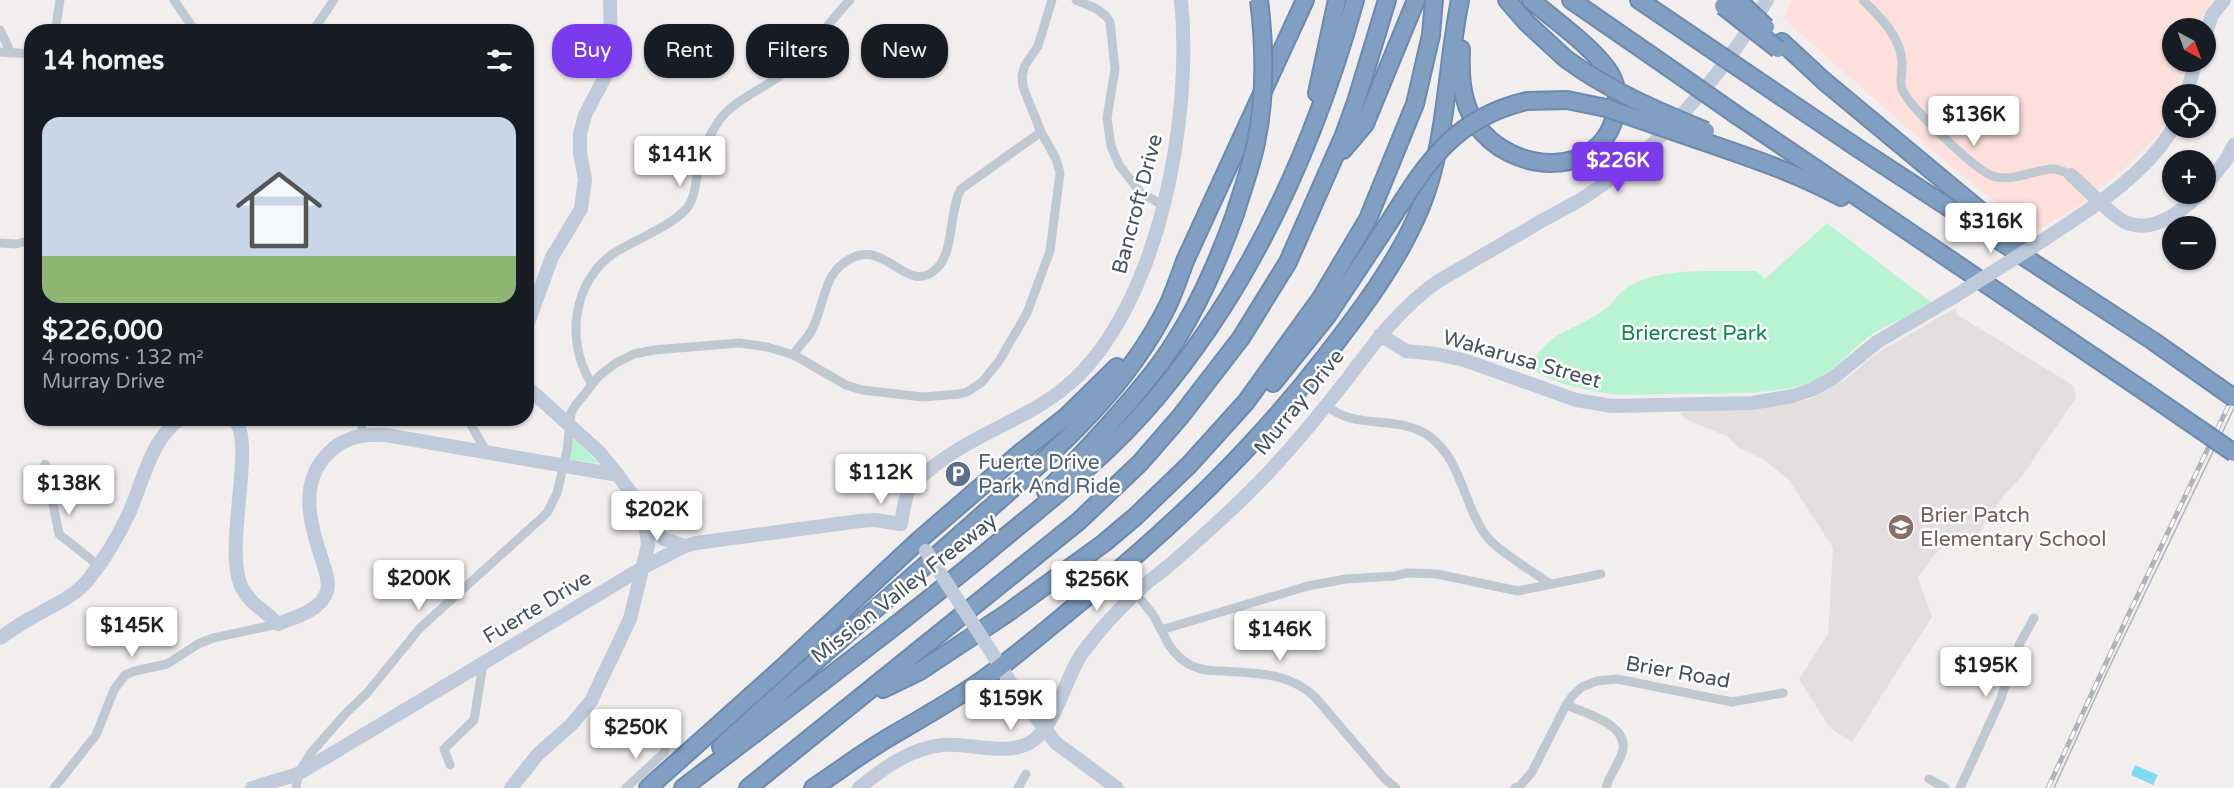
<!DOCTYPE html>
<meta charset="utf-8">
<style>
body{margin:0;font-family:"Varela Round",sans-serif;background:#242831;color:#f1f3f6;height:100vh;display:flex;flex-direction:column;font-size:22px;white-space:nowrap}
*{box-sizing:border-box;margin:0}
p{font-size:20px;color:#9ea1a6}
.icon{flex:none;width:33px;height:33px;fill:none;stroke:currentColor;stroke-width:2;stroke-linecap:round;stroke-linejoin:round}
.map{position:relative;flex:1;overflow:hidden}
.drawer{position:absolute;left:24px;top:24px;width:510px;height:402px;display:flex;flex-direction:column;background:#171b24;border-radius:24px;box-shadow:0 2px 4px #0004}
.drawer>*{flex:none}
.guide{position:absolute;left:552px;top:24px;width:570px;height:54px;display:flex;gap:12px}
.needle{width:39px;rotate:139deg}
.fabs{position:absolute;left:2162px;top:18px;display:grid;gap:12px}
.fabs a{display:grid;place-items:center;width:54px;height:54px;border-radius:50%;background:#171b24;box-shadow:0 2px 4px #0004;font-size:30px}
.price{position:absolute;translate:-50% -51px;padding:0 14px;border-radius:6px;background:#fff;color:#222;font-size:20px;line-height:39px;filter:drop-shadow(0 2px 3px #0008)}
.price::after{content:'';position:absolute;left:50%;top:36px;width:18px;height:14px;margin-left:-9px;background:inherit;clip-path:polygon(0 0,100% 0,50% 100%)}
.price.selected{background:#7c3aed;color:#fff}
ul{padding:0;list-style:none}
li{display:grid;align-content:center;gap:12px;height:318px;padding:0 18px}
li+li{border-top:2px solid #363941}
li span{display:grid;place-items:center;height:186px;border-radius:18px;color:#555}
li>.icon{margin-inline-start:auto}
span .icon{width:108px;height:108px;fill:#fffc;stroke-width:1}
li b{font-size:26px}
h2{display:flex;justify-content:space-between;align-items:center;height:72px;padding:0 18px;font-size:26px}
.pill{padding:0 21px;border-radius:24px;background:#171b24;box-shadow:0 2px 4px #0004;font-size:21px;line-height:54px}
.pill.selected{background:#7c3aed;color:#fff}
.map>svg:first-child{display:block}
.education{fill:#e3dfe0}
.medical{fill:#fde0dc}
.green{fill:#b8f4d1}
.water{fill:#81d9f5}
.lines{fill:none;stroke-linecap:round;stroke-linejoin:round}
.highway-casing{stroke:#6c8aae;stroke-width:20}
.street{stroke:#bec9d2;stroke-width:9}
.secondary{stroke:#bfcbda;stroke-width:14}
.highway{stroke:#819fc3;stroke-width:16}
.tram{stroke:#b0b3ba;stroke-width:1.5}
.rail-casing{stroke:#b0b3ba;stroke-width:5}
.rail{stroke:#fff;stroke-width:3;stroke-dasharray:9;stroke-linecap:butt}
.highway-bridge-casing{stroke:#6c8aae;stroke-width:20;stroke-linecap:butt}
.secondary-bridge{stroke:#bfcbda;stroke-width:14}
.highway-bridge{stroke:#819fc3;stroke-width:16}
.labels{text-anchor:middle;stroke-width:5;stroke-linejoin:round;paint-order:stroke}
.street-label{font-size:21px;fill:#45515e;stroke:#fff}
.park-label{font-size:21px;fill:#0d874e;stroke:#fff}
.service-label{font-size:21px;fill:#4e5e75;stroke:#fff;text-anchor:start}
.education-label{font-size:21px;fill:#785e54;stroke:#fff;text-anchor:start}
</style>
<div class="map">
<svg width="2234" height="788" viewBox="0 0 2234 788">
<rect width="100%" height="100%" fill="#f2eeee"/>
<!-- education -->
<polygon class="education" points="1957,307 1956,314 2074,386 2076,398 2022,476 2004,495 1974,542 1940,550 1934,555 1918,578 1932,617 1852,742 1830,728 1799,679 1828,634 1833,548 1789,480 1764,460 1739,448 1728,437 1686,419 1679,413 1788,404 1810,399 1846,379 1874,355"/>
<!-- medical -->
<polygon class="medical" points="1792,0 2212,0 2196,28 2172,28 2172,62 2187,62 2178,94 2172,94 2172,112 2158,135 2126,167 2076,207 2033,233 1940,157 1783,18"/>
<!-- green -->
<g class="green">
<path d="M 1827,223 L 1932,303 C 1914,315 1894,321 1876,332 C 1854,345 1839,368 1815,380 C 1781,397 1706,393 1667,394 C 1649,394 1629,396 1612,394 C 1585,390 1553,384 1530,368 C 1549,329 1571,333 1601,312 C 1611,306 1618,293 1628,287 C 1660,266 1718,272 1756,271 L 1765,279 Z"/>
<polygon points="570,435 598,462 598,463 566,459"/>
</g>
<!-- water -->
<polygon class="water" points="2135,765 2158,775 2153,785 2131,775"/>
<g class="lines">
<defs>
<g id="highway">
<polyline points="1507,0 1527,23 1566,59"/>
<polyline points="1571,0 1665,65"/>
<polyline points="1639,0 1698,40"/>
<polyline points="1782,42 1824,81 2019,243"/>
<path d="M 1461,49 C 1460,76 1461,101 1476,124 C 1510,175 1603,181 1616,111 C 1618,99 1617,86 1611,75 C 1596,49 1554,20 1531,0"/>
<polyline points="1757,80 1859,149 2153,341"/>
<polyline points="1317,93 1337,0"/>
<polyline points="1527,101 1567,100"/>
<polyline points="1738,116 2144,391"/>
<path d="M 1696,139 C 1746,156 1794,172 1841,197"/>
<polyline points="1343,150 1365,124 1416,0"/>
<polyline points="1273,383 1327,316 1388,224"/>
<path d="M 1046,492 C 1082,454 1120,415 1153,373 C 1190,326 1215,270 1235,214"/>
<polyline points="883,689 920,671 1006,614 1104,543 1136,516 1189,465 1246,402 1321,298 1368,219 1415,104 1431,35 1434,0"/>
<path d="M 721,747 C 797,676 876,609 953,541 C 1032,470 1122,401 1169,303 C 1175,289 1180,275 1185,261 L 1305,0"/>
<polyline points="648,788 781,669 918,541 1020,453 1066,417 1117,367"/>
<path d="M 683,788 C 789,707 897,627 999,542 C 1054,497 1110,453 1156,398 C 1253,283 1315,144 1355,0"/>
<polyline points="748,788 1079,521 1140,463 1180,417 1241,338 1288,262 1344,135 1356,102 1387,0"/>
<path d="M 813,788 C 839,771 865,751 893,735 C 925,716 958,698 988,676 C 1021,652 1052,625 1084,599 C 1173,526 1254,449 1325,357 C 1360,312 1398,262 1420,209 C 1447,144 1446,69 1460,0"/>
</g>
</defs>
<!-- highway casing -->
<use href="#highway" class="highway-casing"/>
<!-- street -->
<g class="street">
<polyline points="174,0 196,32"/>
<polyline points="1076,0 1095,8 1106,16 1110,22 1115,69 1107,118 1111,146 1119,165 1141,193 1163,205"/>
<path d="M 1863,0 C 1880,17 1900,36 1902,61 C 1903,70 1899,80 1902,89 C 1908,106 1973,167 1990,175 C 2010,184 2034,169 2054,169 C 2059,169 2066,173 2071,175"/>
<polyline points="0,30 11,53"/>
<polyline points="55,32 60,0"/>
<polyline points="312,32 334,0"/>
<polyline points="0,52 32,54"/>
<polyline points="0,243 16,244 32,240"/>
<path d="M 794,355 C 798,346 805,341 810,333 C 823,313 822,282 840,266 C 884,227 905,302 938,267 C 954,250 949,211 961,189 L 1041,132"/>
<path d="M 592,384 C 565,343 572,282 614,253 C 634,240 672,226 687,208 C 695,198 696,181 698,169 C 702,153 710,133 720,119 C 738,97 769,87 790,68 C 813,48 829,21 850,0"/>
<path d="M 1326,405 C 1354,431 1399,414 1429,436 C 1463,461 1463,507 1488,538 C 1498,551 1535,573 1550,584"/>
<polyline points="361,418 363,435"/>
<polyline points="467,418 487,453"/>
<polyline points="45,464 59,534 99,566"/>
<path d="M 1136,593 C 1141,600 1147,607 1153,615 C 1163,631 1168,650 1184,661 C 1196,670 1209,671 1223,671 C 1258,674 1289,672 1315,697 L 1385,779 L 1396,788"/>
<polyline points="1161,630 1308,586 1346,579 1395,576 1406,573 1437,574 1518,591 1601,574"/>
<path d="M 1566,705 C 1583,712 1627,724 1623,749 C 1621,762 1609,774 1606,788"/>
<polyline points="450,765 444,749 474,720 483,664"/>
<polyline points="1929,779 1945,788"/>
<polyline points="54,788 96,735 114,690 125,675 135,671 167,664 198,644 213,638 278,624"/>
<polyline points="296,788 298,774 310,754 346,713 367,693 420,628 547,513 557,493 567,451 571,413 575,406 599,376 616,363 634,354 654,350 739,343 767,347 794,355 846,385 862,390 923,397 959,394 967,392 982,382 999,361 1027,313 1050,251 1060,173 1056,159 1041,132 1023,87 1022,75 1025,65 1038,46 1052,0"/>
<polyline points="626,788 665,752 665,741"/>
<polyline points="1018,788 1026,774"/>
<polyline points="1515,788 1520,786 1532,772 1566,705 1573,695 1582,687 1597,681 1617,679 1732,702 1783,693"/>
<polyline points="1960,788 2000,701 2020,643 2034,618"/>
</g>
<!-- secondary -->
<g class="secondary">
<polyline points="2205,35 2212,15 2224,0"/>
<polyline points="2186,94 2196,62"/>
<path d="M 2071,175 C 2084,186 2112,216 2125,222 C 2153,235 2181,211 2200,194"/>
<polyline points="2205,187 2226,160 2234,145"/>
<path d="M 2048,237 C 2091,209 2146,174 2173,128"/>
<polyline points="526,328 552,257 581,209 585,179 580,153 580,134 585,115 608,71 611,60 610,0"/>
<polyline points="1380,335 1406,351 1436,354 1464,360 1576,400 1612,406 1752,403 1793,396 1813,389 1833,378 1877,342 1952,298"/>
<path d="M 233,418 C 258,440 222,548 242,588 C 250,604 266,611 278,624 C 295,617 321,611 327,591 C 330,581 325,570 322,560 C 311,527 299,488 324,458 C 341,437 361,434 386,435 L 618,475"/>
<polyline points="645,521 664,539 685,546"/>
<path d="M 901,524 C 903,514 904,498 910,489 C 914,482 923,475 929,470 C 972,434 1027,420 1068,385 C 1160,306 1193,115 1181,0"/>
<path d="M 0,638 C 10,631 20,624 31,618 C 51,606 73,598 88,580 C 104,560 118,537 129,513 C 144,480 150,440 181,418"/>
<polyline points="988,647 1019,696 1056,743 1117,788"/>
<polyline points="252,788 298,774 644,567 685,546 696,543 860,521 875,520 901,524"/>
<polyline points="511,788 538,754 571,725 591,701 630,619 648,545 645,521 634,497 618,475 599,452 526,386"/>
<path d="M 859,788 C 884,768 909,749 942,745 C 972,742 1010,759 1035,739 C 1057,722 1066,675 1083,652 C 1098,632 1117,611 1135,594 C 1146,582 1161,573 1173,562 C 1210,530 1246,498 1278,462 C 1303,435 1326,406 1348,378 C 1375,342 1400,308 1437,282 C 1472,261 1508,241 1543,220 C 1556,213 1570,206 1583,198 C 1659,149 1721,78 1767,0"/>
</g>
<!-- highway -->
<use href="#highway" class="highway"/>
<!-- tram -->
<polyline class="tram" points="2054,788 2107,672 2234,408"/>
<defs>
<polyline id="rail" points="2048,788 2125,622 2234,394"/>
</defs>
<!-- rail casing -->
<use href="#rail" class="rail-casing"/>
<!-- rail -->
<use href="#rail" class="rail"/>
<defs>
<g id="highway-bridge">
<polyline points="1738,0 1766,27"/>
<polyline points="1723,6 1778,49"/>
<polyline points="1698,40 1757,80"/>
<path d="M 1566,59 C 1610,91 1657,111 1706,131"/>
<polyline points="1665,65 1738,116"/>
<polyline points="1567,100 1606,108 1696,139"/>
<path d="M 1235,214 C 1242,191 1251,167 1256,143 C 1266,95 1265,48 1259,0"/>
<path d="M 1388,224 C 1426,164 1453,118 1527,101"/>
<polyline points="2153,341 2234,398"/>
<polyline points="2144,391 2234,453"/>
</g>
</defs>
<!-- highway-bridge casing -->
<use href="#highway-bridge" class="highway-bridge-casing"/>
<!-- secondary-bridge -->
<g class="secondary-bridge">
<polyline points="1952,298 2048,237"/>
<polyline points="926,551 988,647"/>
</g>
<!-- highway-bridge -->
<use href="#highway-bridge" class="highway-bridge"/>
</g>
<!-- icons -->
<defs>
<symbol id="parking-disc" viewBox="-11 -11 22 22"><circle r="9.5" fill="#5c6f8a" stroke="#fff"/><path d="M-3.5-5.5H1a3.5 3.5 0 0 1 0 7H-1V5.5H-3.5ZM-1-3.4V-.6H.8a1.4 1.4 0 0 0 0-2.8Z" fill="#fff"/></symbol>
<symbol id="school-disc" viewBox="-11 -11 22 22"><circle r="9.5" fill="#8d6e63" stroke="#fff"/><path d="M0-5L7-2L0 1L-7-2ZM-4 1L0 2.5L4 1V4Q0 6-4 4Z" fill="#fff"/></symbol>
</defs>
<g fill-rule="evenodd">
<use href="#parking-disc" x="943" y="459" width="30" height="30"/>
<use href="#school-disc" x="1886" y="512" width="30" height="30"/>
</g>
<g class="labels">
<!-- street labels -->
<g class="street-label">
<text transform="translate(1137 204) rotate(-75)" y="7">Bancroft Drive</text>
<text transform="translate(1522 359) rotate(16)" y="7">Wakarusa Street</text>
<text transform="translate(1299 402) rotate(-51)" y="7">Murray Drive</text>
<text transform="translate(904 588) rotate(-38)" y="7">Mission Valley Freeway</text>
<text transform="translate(537 607) rotate(-31)" y="7">Fuerte Drive</text>
<text transform="translate(1678 672) rotate(10)" y="7">Brier Road</text>
</g>
<!-- park labels -->
<g class="park-label">
<text x="1694" y="340">Briercrest Park</text>
</g>
<!-- service labels -->
<g class="service-label">
<text x="978" y="469">Fuerte Drive<tspan x="978" dy="24">Park And Ride</tspan></text>
</g>
<!-- education labels -->
<g class="education-label">
<text x="1920" y="522">Brier Patch<tspan x="1920" dy="24">Elementary School</tspan></text>
</g>
</g>
</svg>
<div class="fabs">
<a><svg class="needle" viewBox="-14 -14 28 28"><path d="M0-13l5 13h-10z" fill="#e53935"/><path d="M0 13l5-13h-10z" fill="#9ea1a6"/></svg></a>
<a><svg class="icon" aria-label="locate" viewBox="0 0 24 24"><circle cx="12" cy="12" r="6"/><path d="M12 2v4M12 18v4M2 12h4M18 12h4"/></svg></a>
<a>+</a>
<a>−</a>
</div>
<b class="price" style="left:1974px;top:147px">$136K</b>
<b class="price" style="left:680px;top:187px">$141K</b>
<b class="price selected" style="left:1618px;top:193px">$226K</b>
<b class="price" style="left:1991px;top:254px">$316K</b>
<b class="price" style="left:881px;top:505px">$112K</b>
<b class="price" style="left:69px;top:516px">$138K</b>
<b class="price" style="left:657px;top:542px">$202K</b>
<b class="price" style="left:419px;top:611px">$200K</b>
<b class="price" style="left:1097px;top:612px">$256K</b>
<b class="price" style="left:132px;top:658px">$145K</b>
<b class="price" style="left:1280px;top:662px">$146K</b>
<b class="price" style="left:1986px;top:698px">$195K</b>
<b class="price" style="left:1011px;top:731px">$159K</b>
<b class="price" style="left:636px;top:760px">$250K</b>
<div class="guide">
<a class="pill selected">Buy</a>
<a class="pill">Rent</a>
<a class="pill">Filters</a>
<a class="pill">New</a>
</div>
<section class="drawer">
<h2>14 homes<svg class="icon" aria-label="filters" viewBox="0 0 24 24"><path d="M4 7h16M4 17h16"/><circle cx="9" cy="7" r="2"/><circle cx="15" cy="17" r="2"/></svg></h2>
<ul>
<li><span style="background:linear-gradient(#c9d6e8 75%,#8fb573 0)"><svg class="icon" aria-label="home" viewBox="0 0 24 24"><path d="M3 11l9-7 9 7M6 9v11h12V9"/></svg></span><div><b>$226,000</b><p>4 rooms · 132 m²</p><p>Murray Drive</p></div></li>
</ul>
</section>
</div>
